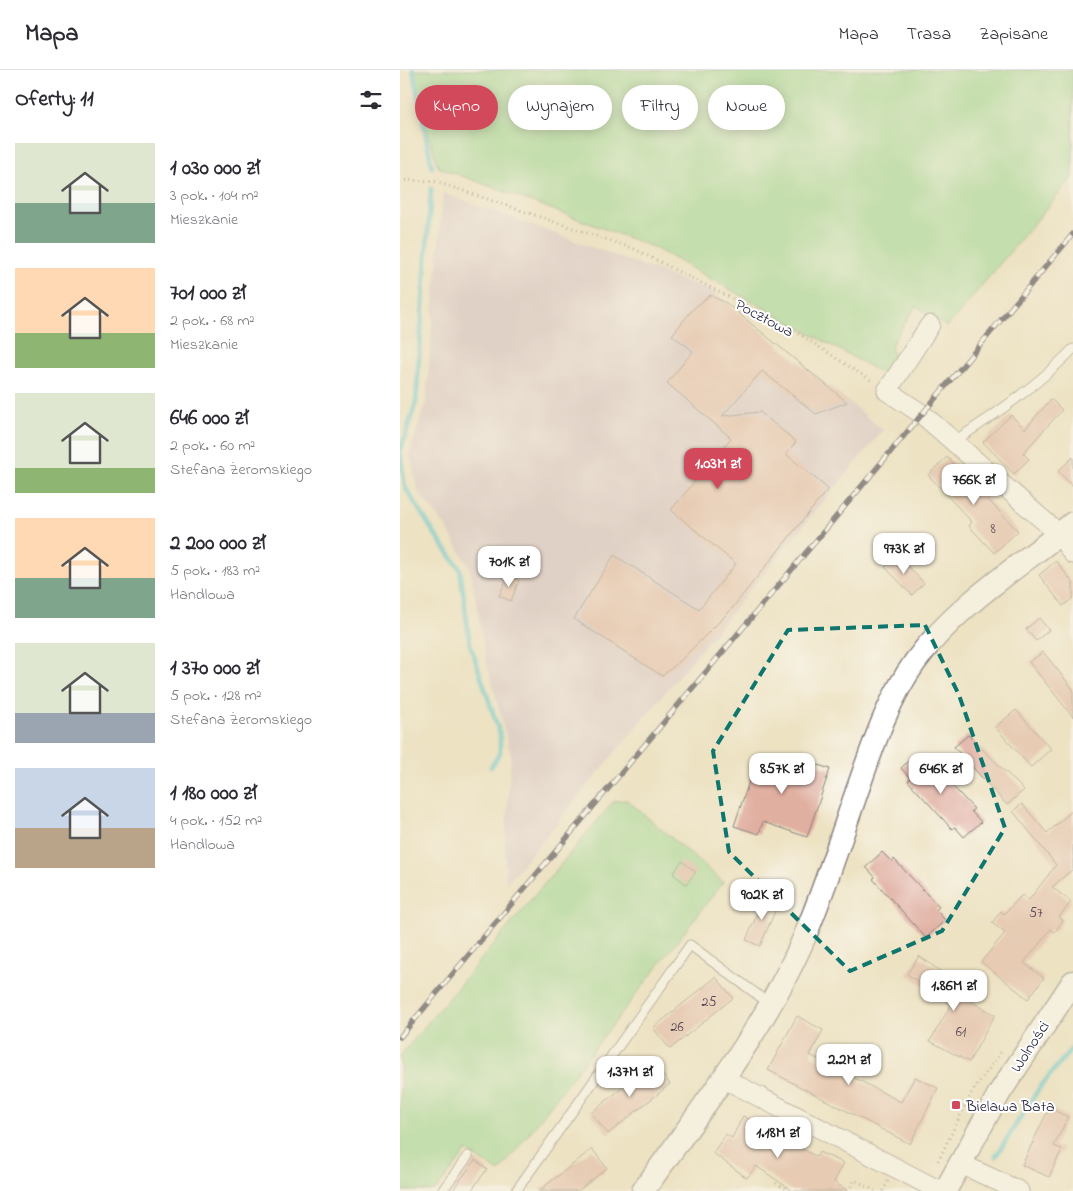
<!DOCTYPE html>
<html lang="pl">
<meta charset="utf-8">
<style>
body{margin:0;font-family:"Indie Flower",sans-serif;background:#f7f7f7;color:#2b2b33;height:100vh;display:flex;flex-direction:column;font-size:19px;white-space:nowrap}
*{box-sizing:border-box;margin:0}
p{font-size:16px;color:#7c7c81}
.icon{flex:none;width:28px;height:28px;fill:none;stroke:currentColor;stroke-width:2;stroke-linecap:round;stroke-linejoin:round}
.map{position:relative;flex:1;overflow:hidden}
.drawer{display:flex;flex-direction:column;background:#fff;width:400px}
.drawer>*{flex:none}
.hud{position:absolute;left:15px;top:15px;width:475px;height:45px;display:flex;gap:10px}
.price{position:absolute;translate:-50% -42px;padding:0 11px;border-radius:10px;background:#fff;color:#222;font-size:16px;line-height:32px;filter:drop-shadow(0 1px 2px #0008)}
.price::after{content:'';position:absolute;left:50%;top:30px;width:15px;height:11px;margin-left:-8px;background:inherit;clip-path:polygon(0 0,100% 0,50% 100%)}
.price.current{background:#d1495b;color:#fff}
ul{padding:0;list-style:none}
li{display:flex;align-items:center;gap:15px;height:125px;padding:0 15px}
li span{display:grid;place-items:center;flex:none;width:140px;height:100px;border-radius:0px;color:#555}
li>.icon{margin-inline-start:auto}
span .icon{width:60px;height:60px;fill:#fffc;stroke-width:1}
li b{font-size:21px}
h2{display:flex;justify-content:space-between;align-items:center;height:60px;padding:0 15px;font-size:21px}
.tag{padding:0 18px;border-radius:22px;background:#fff;box-shadow:0 2px 12px #0003;font-size:18px;line-height:45px}
.tag.current{background:#d1495b;color:#fff}
header{display:flex;align-items:center;gap:30px;box-sizing:border-box;height:70px;padding:0 25px;background:#fff;border-bottom:1px solid #e1e1e2}
header strong{font-size:24px}
nav{display:flex;gap:28px;margin-inline-start:auto;font-size:18px}
main{display:flex;flex:1;min-height:0}
.map>svg:first-child{display:block}
.industrial{fill:#d1bdc9}
.green{fill:#94d993;stroke:#5b7e67}
.lines{fill:none;stroke-linecap:round;stroke-linejoin:round}
.stream{stroke:#59c6d1;stroke-width:5}
.building{fill:#e0afa0}
.service-casing{stroke:#88827e;stroke-width:11}
.minor-casing{stroke:#88827e;stroke-width:21}
.tertiary-casing{stroke:#88827e;stroke-width:25}
.path{stroke:#88827e;stroke-width:3;stroke-dasharray:1 4;stroke-linecap:butt}
.service{stroke:#fff;stroke-width:9}
.minor{stroke:#fff;stroke-width:19}
.tertiary{stroke:#fff;stroke-width:22}
.rail-casing{stroke:#22223b;stroke-width:5.5}
.rail{stroke:#fff;stroke-width:4;stroke-dasharray:11;stroke-linecap:butt}
.marked{fill:none;stroke:#0f766e;stroke-width:4;stroke-dasharray:10 6;stroke-linejoin:round}
.poi-dot{fill:#d1495b;stroke:#fff;stroke-width:2}
.labels{text-anchor:middle;stroke-width:4;stroke-linejoin:round;paint-order:stroke}
.number-label{font-size:14px;fill:#524554}
.street-label{font-size:16px;fill:#22223b;stroke:#fff}
.poi-label{font-size:16px;fill:#22223b;stroke:#fff;text-anchor:start}
</style>
<header>
<strong>Mapa</strong>
<nav><a>Mapa</a><a>Trasa</a><a>Zapisane</a></nav>
</header>
<main>
<section class="drawer">
<h2>Oferty: 11<svg class="icon" aria-label="filters" viewBox="0 0 24 24"><path d="M4 7h16M4 17h16"/><circle cx="9" cy="7" r="2"/><circle cx="15" cy="17" r="2"/></svg></h2>
<ul>
<li><span style="background:linear-gradient(#dfe7d0 60%,#7fa58c 0)"><svg class="icon" aria-label="home" viewBox="0 0 24 24"><path d="M3 11l9-7 9 7M6 9v11h12V9"/></svg></span><div><b>1 030 000 zł</b><p>3 pok. · 104 m²</p><p>Mieszkanie</p></div></li>
<li><span style="background:linear-gradient(#ffd9b3 65%,#8fb573 0)"><svg class="icon" aria-label="home" viewBox="0 0 24 24"><path d="M3 11l9-7 9 7M6 9v11h12V9"/></svg></span><div><b>701 000 zł</b><p>2 pok. · 68 m²</p><p>Mieszkanie</p></div></li>
<li><span style="background:linear-gradient(#dfe7d0 75%,#8fb573 0)"><svg class="icon" aria-label="home" viewBox="0 0 24 24"><path d="M3 11l9-7 9 7M6 9v11h12V9"/></svg></span><div><b>646 000 zł</b><p>2 pok. · 60 m²</p><p>Stefana Żeromskiego</p></div></li>
<li><span style="background:linear-gradient(#ffd9b3 60%,#7fa58c 0)"><svg class="icon" aria-label="home" viewBox="0 0 24 24"><path d="M3 11l9-7 9 7M6 9v11h12V9"/></svg></span><div><b>2 200 000 zł</b><p>5 pok. · 183 m²</p><p>Handlowa</p></div></li>
<li><span style="background:linear-gradient(#dfe7d0 70%,#9aa5b1 0)"><svg class="icon" aria-label="home" viewBox="0 0 24 24"><path d="M3 11l9-7 9 7M6 9v11h12V9"/></svg></span><div><b>1 370 000 zł</b><p>5 pok. · 128 m²</p><p>Stefana Żeromskiego</p></div></li>
<li><span style="background:linear-gradient(#c9d6e8 60%,#b9a48a 0)"><svg class="icon" aria-label="home" viewBox="0 0 24 24"><path d="M3 11l9-7 9 7M6 9v11h12V9"/></svg></span><div><b>1 180 000 zł</b><p>4 pok. · 152 m²</p><p>Handlowa</p></div></li>
</ul>
</section>
<div class="map">
<svg width="673" height="1121" viewBox="0 0 673 1121">
<rect width="100%" height="100%" fill="#fff"/>
<filter id="ink" filterUnits="userSpaceOnUse"><feTurbulence type="fractalNoise" baseFrequency=".02" numOctaves="2"/><feDisplacementMap in="SourceGraphic" scale="10" xChannelSelector="R" yChannelSelector="G"/><feConvolveMatrix kernelMatrix="1 2 1 2 8 2 1 2 1" color-interpolation-filters="sRGB"/></filter>
<filter id="wash" filterUnits="userSpaceOnUse"><feTurbulence type="fractalNoise" baseFrequency=".0096" numOctaves="4" result="noise"/><feDisplacementMap in="SourceGraphic" scale="20" xChannelSelector="R" yChannelSelector="G"/><feGaussianBlur stdDeviation="1.12" result="paint"/><feColorMatrix in="noise" values="0 0 0 0 0 0 0 0 0 0 0 0 0 0 0 0 0 1.4 0 .05"/><feComposite in="paint" operator="in"/></filter>
<g filter="url(#wash)">
<rect width="100%" height="100%" fill="#ede2c2"/>
<!-- industrial -->
<polygon class="industrial" points="43,123 312,221 483,360 106,814 105,774 111,686 86,589 70,498 46,457 18,422 10,383 26,331"/>
<!-- green -->
<g class="green">
<polygon points="11,0 673,0 673,107 547,257 516,236 491,275 493,286 497,289 485,305 253,177 38,97"/>
<polygon points="227,730 323,812 99,1102 67,1081 35,1121 0,1121 0,986 214,731"/>
</g>
<g class="lines">
<!-- stream -->
<g class="stream">
<polyline points="13,0 32,97"/>
<polyline points="31,119 16,332 0,382 5,417 34,463 60,499 70,574 100,664 100,683 91,697"/>
<polyline points="596,1086 640,1017 673,977"/>
</g>
</g>
<g id="blocks">
<!-- building -->
<g class="building">
<polygon points="310,225 326,233 447,332 416,344 362,301 322,346 360,342 396,372 386,384 428,419 329,542 280,591 262,606 174,549 214,485 299,539 336,494 271,440 331,368 267,313 293,281 272,265 293,239"/>
<polygon points="651,329 662,340 623,383 629,389 614,404 583,372 611,345 625,359"/>
<polygon points="547,387 618,461 594,483 569,456 572,452 528,405"/>
<polygon points="673,387 673,417 658,401"/>
<polygon points="497,485 524,513 512,525 485,497"/>
<polygon points="656,491 673,513 673,528 663,536 639,505"/>
<polygon points="108,506 119,510 111,531 99,526"/>
<polygon points="639,548 649,560 636,571 626,559"/>
<polygon points="643,582 673,619 673,647 629,592"/>
<polygon points="616,640 651,679 631,697 595,657"/>
<polygon points="568,665 624,720 607,735 554,677"/>
<polygon points="359,682 384,690 386,684 430,699 407,767 363,752 359,764 334,756"/>
<polygon points="517,683 527,693 529,691 574,739 571,741 581,752 564,767 555,757 552,759 508,711 510,708 501,698"/>
<polygon points="622,734 647,763 673,740 673,799 652,817 671,832 659,847 663,850 655,862 651,859 624,893 644,908 628,929 581,892 605,863 592,853 601,841 604,844 622,825 629,830 656,795 613,741"/>
<polygon points="482,782 492,792 494,789 539,837 536,840 545,850 526,868 473,809 475,807 466,797"/>
<polygon points="282,791 296,802 286,814 273,804"/>
<polygon points="365,826 379,832 360,876 346,870"/>
<polygon points="519,886 570,922 567,929 595,945 569,992 530,971 551,935 507,904"/>
<polygon points="316,907 333,928 270,979 253,958"/>
<polygon points="397,946 423,960 410,985 501,1032 515,1007 538,1018 510,1074 368,1000"/>
<polygon points="253,993 270,1014 208,1064 191,1043"/>
<polygon points="649,1038 668,1047 654,1076 662,1079 649,1107 622,1095"/>
<polygon points="343,1046 417,1087 419,1082 444,1093 434,1112 448,1121 393,1121 356,1096 347,1108 313,1083 326,1064 332,1068"/>
<polygon points="192,1079 207,1098 178,1121 139,1121"/>
<polygon points="75,1090 87,1099 71,1121 52,1121"/>
</g>
</g>
</g>
<g filter="url(#ink)">
<use href="#blocks" fill-opacity="0" stroke="#88827e" stroke-width="1"/>
<g class="lines">
<defs>
<g id="service">
<path d="M 553,372 C 596,344 637,316 673,279"/>
<polyline points="42,1121 68,1086"/>
<polyline points="116,1121 290,875 370,934"/>
</g>
<g id="minor">
<polyline points="530,255 487,321 522,344 659,464 673,484"/>
<polyline points="323,1008 540,1121"/>
<polyline points="559,1093 619,1121"/>
</g>
<g id="tertiary">
<path d="M 243,1121 C 299,1042 361,964 401,875 C 425,820 442,763 462,707 C 476,667 490,627 515,592 C 556,535 619,497 673,453"/>
<polyline points="545,1121 600,1022 673,912"/>
</g>
</defs>
<!-- service casing -->
<use href="#service" class="service-casing"/>
<!-- minor casing -->
<use href="#minor" class="minor-casing"/>
<!-- tertiary casing -->
<use href="#tertiary" class="tertiary-casing"/>
<!-- path -->
<g class="path">
<polyline points="0,110 34,111 232,178 387,256 473,312"/>
<polyline points="538,1091 572,1022 601,982"/>
<polyline points="376,1113 389,1121"/>
<polyline points="448,1121 455,1110 475,1121"/>
<polyline points="483,1121 488,1111"/>
</g>
<!-- service -->
<use href="#service" class="service"/>
<!-- minor -->
<use href="#minor" class="minor"/>
<!-- tertiary -->
<use href="#tertiary" class="tertiary"/>
<defs>
<polyline id="rail" points="0,967 673,164"/>
</defs>
<!-- rail casing -->
<use href="#rail" class="rail-casing"/>
<!-- rail -->
<use href="#rail" class="rail"/>
</g>
</g>
<!-- marked area -->
<path d="M0 0H673V1121H0ZM 525,555 L 559,625 L 605,758 L 542,861 L 450,901 L 329,782 L 313,681 L 388,560 Z" fill="#ede2c2" fill-opacity=".55" fill-rule="evenodd"/>
<path class="marked" d="M 525,555 L 559,625 L 605,758 L 542,861 L 450,901 L 329,782 L 313,681 L 388,560 Z"/>
<!-- markers -->
<rect class="poi-dot" x="551" y="1030" width="10" height="10" rx="2.5"/>
<g class="labels">
<!-- number labels -->
<g class="number-label">
<text x="593" y="463">8</text>
<text x="636" y="847">57</text>
<text x="309" y="936">25</text>
<text x="277" y="961">26</text>
<text x="561" y="966">61</text>
</g>
<!-- street labels -->
<g class="street-label">
<text transform="translate(365 247) rotate(28)" y="6">Pocztowa</text>
<text transform="translate(629 976) rotate(-57)" y="6">Wolności</text>
</g>
<!-- poi labels -->
<g class="poi-label">
<text x="566" y="1041">Bielawa Bata</text>
</g>
</g>
</svg>
<b class="price current" style="left:318px;top:420px">1.03M zł</b>
<b class="price" style="left:574px;top:436px">766K zł</b>
<b class="price" style="left:504px;top:505px">973K zł</b>
<b class="price" style="left:109px;top:518px">701K zł</b>
<b class="price" style="left:382px;top:725px">857K zł</b>
<b class="price" style="left:541px;top:725px">646K zł</b>
<b class="price" style="left:362px;top:851px">902K zł</b>
<b class="price" style="left:554px;top:942px">1.86M zł</b>
<b class="price" style="left:449px;top:1016px">2.2M zł</b>
<b class="price" style="left:230px;top:1028px">1.37M zł</b>
<b class="price" style="left:378px;top:1089px">1.18M zł</b>
<div class="hud">
<a class="tag current">Kupno</a>
<a class="tag">Wynajem</a>
<a class="tag">Filtry</a>
<a class="tag">Nowe</a>
</div>
</div>
</main>
